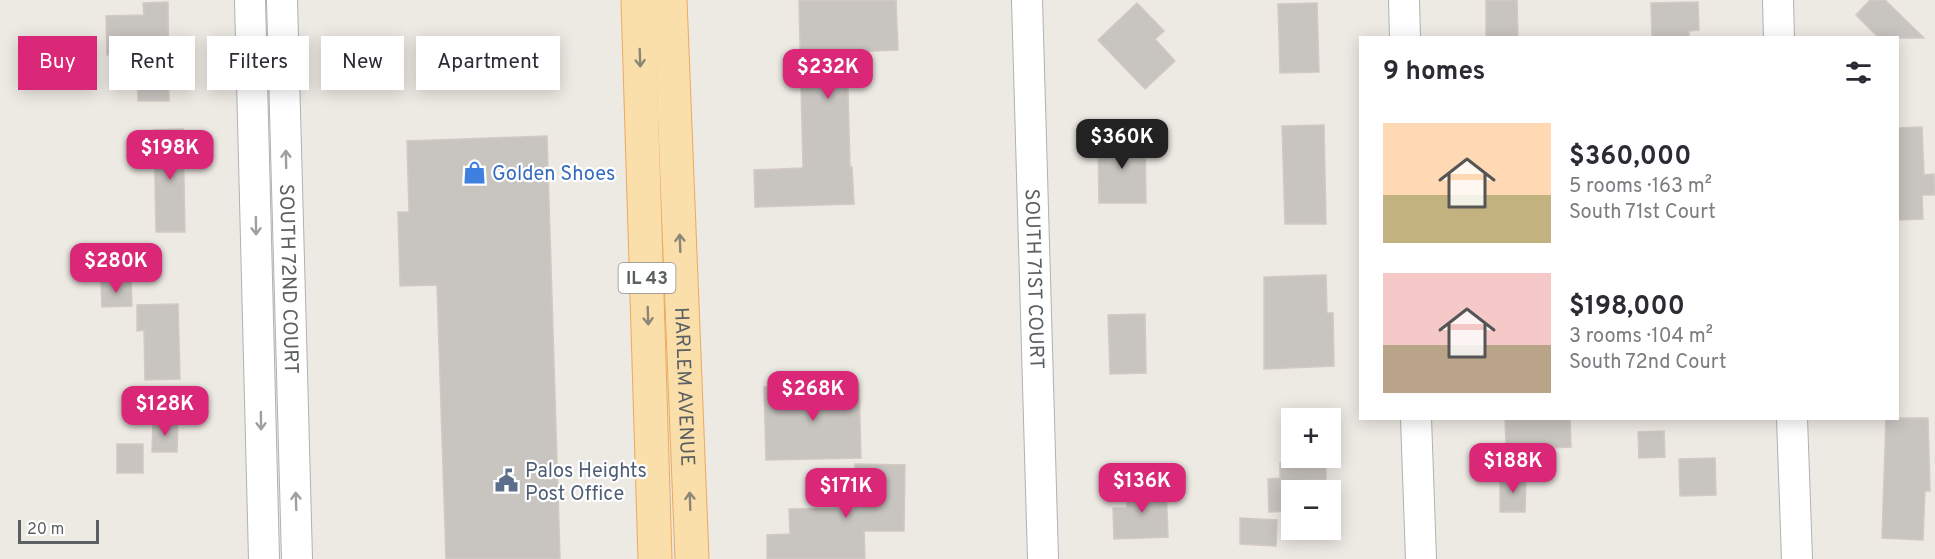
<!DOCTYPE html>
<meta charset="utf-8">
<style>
body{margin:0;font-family:Overpass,sans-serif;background:#f7f7f7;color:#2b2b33;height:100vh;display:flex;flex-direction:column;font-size:22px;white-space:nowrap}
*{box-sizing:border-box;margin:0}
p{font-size:20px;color:#7c7c81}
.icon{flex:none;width:33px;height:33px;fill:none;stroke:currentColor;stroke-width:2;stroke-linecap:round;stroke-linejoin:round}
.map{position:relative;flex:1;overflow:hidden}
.drawer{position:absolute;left:1359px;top:36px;width:540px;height:384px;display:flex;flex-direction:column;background:#fff;border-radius:0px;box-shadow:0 3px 15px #0003}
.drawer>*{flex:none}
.top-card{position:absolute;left:18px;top:36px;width:570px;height:54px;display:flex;gap:12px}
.controls{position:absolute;left:1281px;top:408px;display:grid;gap:12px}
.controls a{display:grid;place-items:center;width:60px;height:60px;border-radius:0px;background:#fff;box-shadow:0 3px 15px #0003;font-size:30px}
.scale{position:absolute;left:18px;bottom:15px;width:81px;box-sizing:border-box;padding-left:6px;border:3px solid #5b6063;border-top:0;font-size:16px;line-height:21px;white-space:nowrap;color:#5b6063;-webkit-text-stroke:4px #fff;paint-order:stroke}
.price{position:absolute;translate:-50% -51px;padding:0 14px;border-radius:12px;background:#db2777;color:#fff;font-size:20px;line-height:39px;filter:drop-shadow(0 2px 3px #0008)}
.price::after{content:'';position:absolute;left:50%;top:36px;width:18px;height:14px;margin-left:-9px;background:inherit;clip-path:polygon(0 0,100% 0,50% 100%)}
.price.current{background:#222;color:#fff}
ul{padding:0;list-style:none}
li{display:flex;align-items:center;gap:18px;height:150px;padding:0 24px}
li span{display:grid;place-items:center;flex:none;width:168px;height:120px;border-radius:0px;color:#555}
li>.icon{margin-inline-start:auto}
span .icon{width:72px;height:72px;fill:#fffc;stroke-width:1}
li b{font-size:26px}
h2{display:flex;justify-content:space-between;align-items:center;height:72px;padding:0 24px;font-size:26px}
.chip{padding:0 21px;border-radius:0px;background:#fff;box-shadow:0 3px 15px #0003;font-size:21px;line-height:54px}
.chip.current{background:#db2777;color:#fff}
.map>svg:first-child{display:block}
.building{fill:#c8c4c0;stroke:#d2cac2;stroke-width:1.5}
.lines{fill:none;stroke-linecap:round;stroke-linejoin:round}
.street-casing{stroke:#aeb2b5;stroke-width:32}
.primary-casing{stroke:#eba95e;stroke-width:35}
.street{stroke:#fff;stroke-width:30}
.primary{stroke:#fbdfaa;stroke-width:33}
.oneway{stroke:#8b8678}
.oneway2{stroke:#9da0a1}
.labels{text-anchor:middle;stroke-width:4.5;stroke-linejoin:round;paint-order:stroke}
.shield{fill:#fff;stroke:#8c9092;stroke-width:1.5}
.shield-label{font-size:18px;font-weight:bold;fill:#5b6063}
.shop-label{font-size:20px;fill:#366cbe;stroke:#fff;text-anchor:start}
.street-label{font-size:20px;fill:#5b6063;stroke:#fff}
.service-label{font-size:20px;fill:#4e5e75;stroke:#fff;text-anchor:start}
</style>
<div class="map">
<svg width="1935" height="559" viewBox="0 0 1935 559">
<rect width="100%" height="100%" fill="#ede9e3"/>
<!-- building -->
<g class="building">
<polygon points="799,0 896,0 898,50 847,52 850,167 852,167 854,204 755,207 754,170 803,168"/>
<polygon points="1486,0 1517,0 1518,38 1486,38"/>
<polygon points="1870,0 1885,0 1924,38 1879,38 1856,15"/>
<polygon points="168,2 169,101 138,101 137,54 107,55 106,16 144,15 143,3"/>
<polygon points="1698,2 1699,30 1689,31 1689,38 1652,38 1651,3"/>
<polygon points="1137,3 1164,31 1155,39 1175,61 1145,89 1098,40"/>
<polygon points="1317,3 1319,72 1280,73 1278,4"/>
<polygon points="1324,125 1326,224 1285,224 1282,126"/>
<polygon points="1922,127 1924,175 1934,174 1935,195 1922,195 1923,219 1898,220 1898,128"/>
<polygon points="183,129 185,232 156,232 154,130"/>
<polygon points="547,136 560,559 446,559 437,285 400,286 398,212 409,212 407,141"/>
<polygon points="1098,136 1145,136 1146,203 1099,203"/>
<polygon points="1326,275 1327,313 1333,313 1334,366 1264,369 1264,277"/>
<polygon points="131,280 132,306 102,307 101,281"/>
<polygon points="178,304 180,379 145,380 144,330 137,331 137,305"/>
<polygon points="1145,314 1146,373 1110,374 1108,315"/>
<polygon points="859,384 861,458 766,460 764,387"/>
<polygon points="1505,418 1570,419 1571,447 1527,449 1527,466 1507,467"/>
<polygon points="1886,418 1928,418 1930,491 1925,491 1923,540 1882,538"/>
<polygon points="153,421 178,421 177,452 152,452"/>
<polygon points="1664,431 1665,457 1639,458 1638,432"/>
<rect x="117" y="444" width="26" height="29"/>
<polygon points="1293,458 1326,458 1326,479 1302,480 1302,490 1292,490 1292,511 1269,512 1268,479 1280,478 1280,463 1293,462"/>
<polygon points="1715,458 1716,495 1680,496 1679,459"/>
<polygon points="855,464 905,465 904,531 864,531 865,559 767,559 767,535 790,534 789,509 854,508"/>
<polygon points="1500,475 1526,476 1525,512 1500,512"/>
<polygon points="1166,485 1168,537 1114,539 1113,508 1127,508 1126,486"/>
<polygon points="1240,518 1277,520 1276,546 1240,544"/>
</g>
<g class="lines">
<defs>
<g id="street">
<polyline points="250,0 264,559"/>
<path id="s1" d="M 282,0 L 297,559"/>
<path id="s2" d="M 1027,0 L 1043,559"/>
<polyline points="1404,0 1405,38"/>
<polyline points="1778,0 1779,38"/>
<polyline points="1416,418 1421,559"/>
<polyline points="1792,418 1797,559"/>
</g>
<g id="primary">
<polyline points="638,0 655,559"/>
<path id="s3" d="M 670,0 L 692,559"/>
</g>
</defs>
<!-- street casing -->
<use href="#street" class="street-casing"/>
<!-- primary casing -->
<use href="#primary" class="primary-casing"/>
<!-- street -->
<use href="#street" class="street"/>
<!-- primary -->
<use href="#primary" class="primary"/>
</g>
<!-- one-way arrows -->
<defs><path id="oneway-shaft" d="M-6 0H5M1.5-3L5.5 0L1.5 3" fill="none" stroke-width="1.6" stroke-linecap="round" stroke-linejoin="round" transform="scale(1.5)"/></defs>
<g class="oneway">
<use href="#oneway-shaft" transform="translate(640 58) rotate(88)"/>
<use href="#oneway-shaft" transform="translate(680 243) rotate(-92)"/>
<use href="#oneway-shaft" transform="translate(648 316) rotate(88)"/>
<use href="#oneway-shaft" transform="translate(690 501) rotate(-92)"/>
</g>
<g class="oneway2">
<use href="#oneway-shaft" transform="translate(286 159) rotate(-91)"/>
<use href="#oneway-shaft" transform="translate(256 226) rotate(89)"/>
<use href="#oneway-shaft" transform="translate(261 421) rotate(89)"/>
<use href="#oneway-shaft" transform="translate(296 501) rotate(-92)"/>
</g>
<!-- icons -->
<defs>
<symbol id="shop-bare" viewBox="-9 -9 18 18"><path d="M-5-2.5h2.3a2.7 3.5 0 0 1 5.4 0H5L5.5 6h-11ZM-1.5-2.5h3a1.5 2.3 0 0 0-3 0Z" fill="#3f7fe0" stroke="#fff" stroke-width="2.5" paint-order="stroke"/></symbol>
<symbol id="civic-bare" viewBox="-9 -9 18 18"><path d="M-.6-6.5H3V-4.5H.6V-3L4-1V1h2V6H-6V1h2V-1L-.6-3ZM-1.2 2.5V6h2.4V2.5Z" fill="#5c6f8a" stroke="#fff" stroke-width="2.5" paint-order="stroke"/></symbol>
</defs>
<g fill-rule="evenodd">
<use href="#shop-bare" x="458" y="156" width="33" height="33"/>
<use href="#civic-bare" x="490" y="464" width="33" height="33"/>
</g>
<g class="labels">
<!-- shield labels -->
<rect class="shield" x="618.5" y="263" width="57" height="30" rx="4.5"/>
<g class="shield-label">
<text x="647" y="284">IL 43</text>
</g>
<!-- shop labels -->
<g class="shop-label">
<text x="492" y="180">Golden Shoes</text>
</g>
<!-- street labels -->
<g class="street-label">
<text dy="7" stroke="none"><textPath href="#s1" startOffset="279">SOUTH 72ND COURT</textPath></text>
<text dy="7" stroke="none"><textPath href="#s2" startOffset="279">SOUTH 71ST COURT</textPath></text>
<text dy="7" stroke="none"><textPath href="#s3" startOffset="387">HARLEM AVENUE</textPath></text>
</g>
<!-- service labels -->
<g class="service-label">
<text x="525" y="477">Palos Heights<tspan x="525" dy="23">Post Office</tspan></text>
</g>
</g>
</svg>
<div class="controls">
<a>+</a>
<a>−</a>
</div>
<div class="scale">20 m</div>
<b class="price" style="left:828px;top:100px">$232K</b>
<b class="price current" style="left:1122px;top:170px">$360K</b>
<b class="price" style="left:170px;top:181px">$198K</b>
<b class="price" style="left:116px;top:294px">$280K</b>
<b class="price" style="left:813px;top:422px">$268K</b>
<b class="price" style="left:165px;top:437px">$128K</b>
<b class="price" style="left:1513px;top:494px">$188K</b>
<b class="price" style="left:1142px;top:514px">$136K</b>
<b class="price" style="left:846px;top:519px">$171K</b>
<div class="top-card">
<a class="chip current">Buy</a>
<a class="chip">Rent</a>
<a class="chip">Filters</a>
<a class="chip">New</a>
<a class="chip">Apartment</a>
</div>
<section class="drawer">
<h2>9 homes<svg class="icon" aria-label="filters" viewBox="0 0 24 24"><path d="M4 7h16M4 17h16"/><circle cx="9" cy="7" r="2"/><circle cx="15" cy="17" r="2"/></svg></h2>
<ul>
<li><span style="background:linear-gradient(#ffd9b3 60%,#c2b280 0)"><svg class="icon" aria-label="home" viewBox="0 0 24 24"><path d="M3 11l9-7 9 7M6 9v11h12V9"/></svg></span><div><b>$360,000</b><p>5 rooms · 163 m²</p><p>South 71st Court</p></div></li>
<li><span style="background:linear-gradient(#f6c9c9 60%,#b9a48a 0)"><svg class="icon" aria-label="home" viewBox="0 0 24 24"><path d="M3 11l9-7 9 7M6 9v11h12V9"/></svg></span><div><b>$198,000</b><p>3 rooms · 104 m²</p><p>South 72nd Court</p></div></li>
</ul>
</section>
</div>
